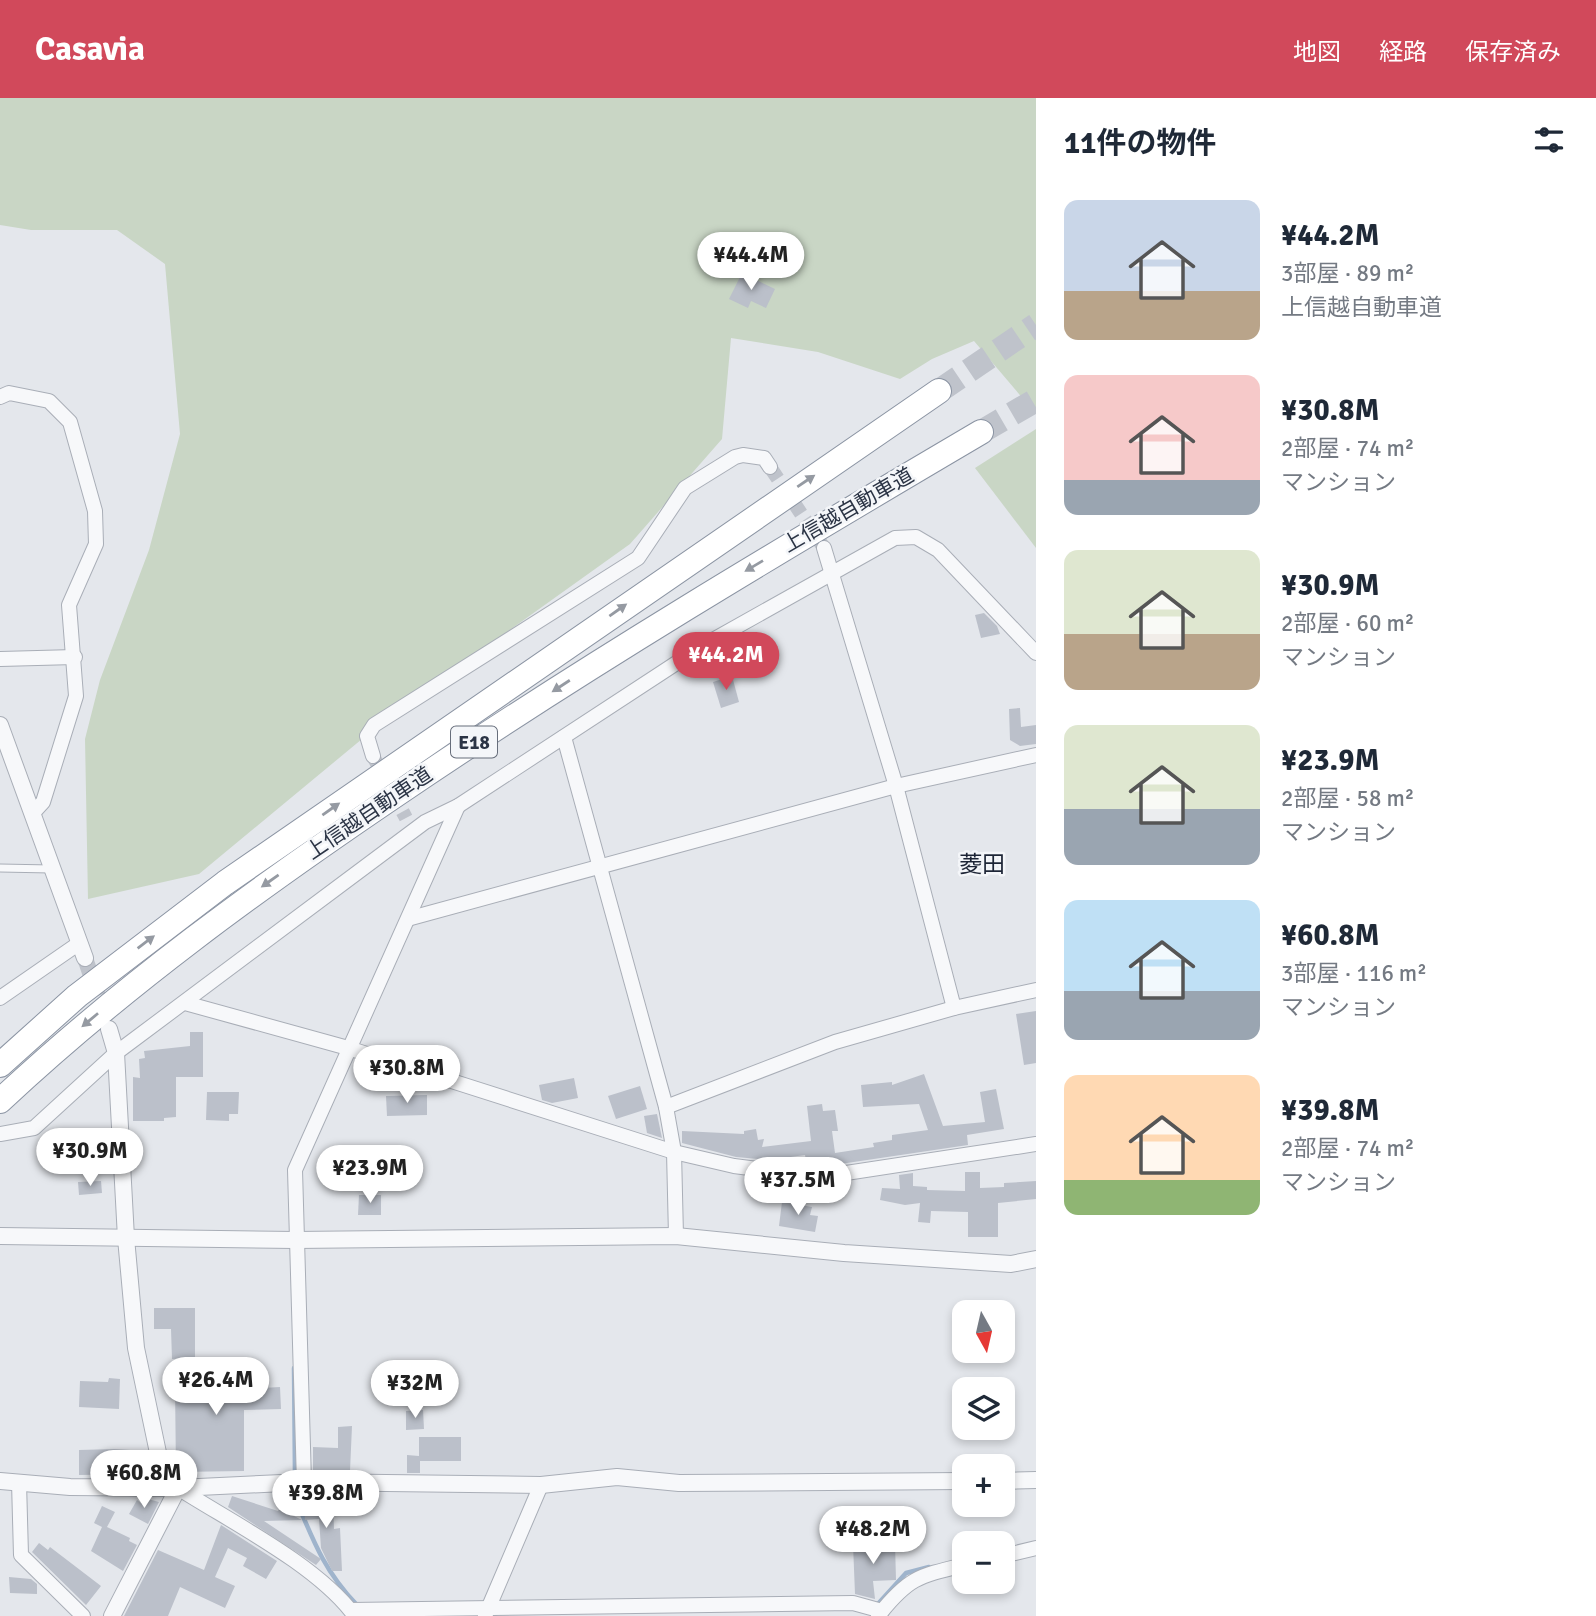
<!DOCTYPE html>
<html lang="ja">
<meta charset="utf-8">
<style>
body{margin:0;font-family:Signika,"Noto Sans JP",sans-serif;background:#f6f6f7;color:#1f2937;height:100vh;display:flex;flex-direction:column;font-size:26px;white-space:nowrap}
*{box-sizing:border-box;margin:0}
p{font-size:23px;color:#747a83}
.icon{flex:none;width:38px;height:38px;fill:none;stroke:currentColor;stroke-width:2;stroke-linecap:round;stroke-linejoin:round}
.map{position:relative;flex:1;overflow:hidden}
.details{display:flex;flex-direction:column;background:#fff;width:560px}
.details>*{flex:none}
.needle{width:46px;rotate:172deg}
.tools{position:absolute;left:952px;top:1202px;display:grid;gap:14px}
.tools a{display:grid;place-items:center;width:63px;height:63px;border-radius:14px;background:#fff;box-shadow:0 4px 10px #0003;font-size:35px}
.price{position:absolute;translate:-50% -60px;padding:0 16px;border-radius:24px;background:#fff;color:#222;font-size:23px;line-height:46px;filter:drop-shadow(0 2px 4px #0008)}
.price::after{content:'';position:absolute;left:50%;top:42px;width:21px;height:16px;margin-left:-10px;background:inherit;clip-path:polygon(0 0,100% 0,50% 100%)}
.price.current{background:#d1495b;color:#fff}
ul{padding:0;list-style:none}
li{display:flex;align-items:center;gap:21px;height:175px;padding:0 28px}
li span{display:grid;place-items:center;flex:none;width:196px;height:140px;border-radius:14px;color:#555}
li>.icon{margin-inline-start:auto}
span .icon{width:84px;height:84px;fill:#fffc;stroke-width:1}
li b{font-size:30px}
h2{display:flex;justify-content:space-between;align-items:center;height:84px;padding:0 28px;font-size:30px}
header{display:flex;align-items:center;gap:42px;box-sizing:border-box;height:98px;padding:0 35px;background:#d1495b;color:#fff}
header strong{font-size:33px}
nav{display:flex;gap:38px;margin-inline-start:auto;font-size:24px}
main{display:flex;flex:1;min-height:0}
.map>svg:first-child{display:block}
.green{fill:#c9d6c5}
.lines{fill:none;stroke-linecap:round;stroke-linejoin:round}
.stream{stroke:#9fb4cc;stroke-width:4.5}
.building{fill:#bbc0ca}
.minor-tunnel{stroke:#bfc3cb;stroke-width:14;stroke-dasharray:14 7;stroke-linecap:butt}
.tertiary-tunnel{stroke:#bfc3cb;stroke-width:16;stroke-dasharray:16 8;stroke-linecap:butt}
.motorway-tunnel{stroke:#bfc3cb;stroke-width:24;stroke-dasharray:24 12;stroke-linecap:butt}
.service-casing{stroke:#a9aeb7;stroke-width:9}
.minor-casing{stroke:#a9aeb7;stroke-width:16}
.tertiary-casing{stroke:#a9aeb7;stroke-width:18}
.motorway-casing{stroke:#8b94a3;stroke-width:26}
.service{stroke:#f7f8fa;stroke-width:7}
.minor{stroke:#f7f8fa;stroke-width:14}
.tertiary{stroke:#f7f8fa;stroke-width:16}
.motorway{stroke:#fff;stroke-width:24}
.oneway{fill:#959aa2}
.labels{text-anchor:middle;stroke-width:5;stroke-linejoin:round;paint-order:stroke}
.shield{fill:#f4f6f9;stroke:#676e7b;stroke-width:2}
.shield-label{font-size:19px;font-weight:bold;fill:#2b3445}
.street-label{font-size:21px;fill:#2b3445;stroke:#f4f6f9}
.neighbourhood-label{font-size:23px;fill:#1d2536;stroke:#f4f6f9}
</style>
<header>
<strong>Casavia</strong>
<nav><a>地図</a><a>経路</a><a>保存済み</a></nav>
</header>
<main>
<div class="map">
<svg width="1036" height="1518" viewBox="0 0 1036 1518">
<rect width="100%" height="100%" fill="#e4e7ec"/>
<!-- green -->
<g class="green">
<polygon points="0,0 1036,0 1036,316 974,243 932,261 900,281 818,254 731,240 722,341 630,446 391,617 199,776 88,801 85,641 100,582 149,452 180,336 165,166 117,132 31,132 0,127"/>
<polygon points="1036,331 1036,450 975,370"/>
</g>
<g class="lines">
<!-- stream -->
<g class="stream">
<polyline points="294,1270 295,1379"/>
<path d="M 296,1394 L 297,1404 C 314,1445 326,1475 357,1507"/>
<polyline points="876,1508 906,1475 929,1469"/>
</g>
</g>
<!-- building -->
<g class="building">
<polygon points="742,175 775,191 766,210 751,203 748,210 729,201"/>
<polygon points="984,515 997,528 1000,536 981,540 975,517"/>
<polygon points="732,578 739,604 721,610 713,584"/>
<polygon points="1020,610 1021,629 1036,627 1036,646 1020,648 1010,642 1009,611"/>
<polygon points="1036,913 1036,965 1024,967 1016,916"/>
<polygon points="190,934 203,934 203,979 176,979 176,1019 164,1020 164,1023 133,1023 133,979 140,980 139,961 145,960 144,953 190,948"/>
<polygon points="924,976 943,1028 985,1024 980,994 996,991 1004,1031 967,1037 968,1047 820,1069 807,1068 805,1057 769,1062 736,1059 682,1045 682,1033 744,1036 744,1033 756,1031 758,1042 764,1041 762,1049 811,1043 807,1008 822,1006 823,1013 835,1012 838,1033 832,1033 835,1055 874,1049 873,1045 892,1042 892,1037 928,1032 919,1006 863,1009 861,987 892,984 892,987"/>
<polygon points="574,980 578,1000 552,1005 542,1002 539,987"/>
<polygon points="640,988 647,1011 616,1021 608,998"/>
<polygon points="207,994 239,994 238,1016 229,1016 229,1023 206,1022"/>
<polygon points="427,997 427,1017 387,1018 386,998"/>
<polygon points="657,1016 662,1040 647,1035 644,1018"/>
<polygon points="101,1031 103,1053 88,1055 87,1050 79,1051 77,1033"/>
<polygon points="965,1074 980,1074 980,1090 1004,1089 1004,1085 1036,1083 1036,1101 998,1105 998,1139 968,1139 968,1114 931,1113 930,1125 918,1124 920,1105 905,1107 880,1102 882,1090 900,1091 899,1077 913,1075 913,1088 927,1089 927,1092 965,1093"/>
<polygon points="101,1083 102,1095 79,1097 78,1084"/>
<polygon points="359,1097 381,1097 381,1117 358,1117"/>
<polygon points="782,1104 812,1109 810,1117 818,1118 815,1134 779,1128"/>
<polygon points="154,1210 195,1210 195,1260 172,1261 171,1231 154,1231"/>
<polygon points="245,1265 245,1291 280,1289 281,1311 244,1312 244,1373 176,1374 175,1288 191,1288 191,1266"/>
<polygon points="109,1280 120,1281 119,1311 79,1309 80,1283 108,1284"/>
<polygon points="423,1312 424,1331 406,1332 406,1313"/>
<polygon points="352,1328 350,1373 313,1374 313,1349 338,1350 338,1329"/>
<polygon points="419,1339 461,1339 461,1363 420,1363 420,1375 407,1375 407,1357 419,1358"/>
<polygon points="114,1351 147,1353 147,1376 79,1377 79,1352"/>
<polygon points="232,1398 278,1413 282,1407 293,1414 292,1417 302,1422 264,1423 321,1461 316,1467 228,1409"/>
<polygon points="144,1400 159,1404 148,1426 129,1416 137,1402 141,1405"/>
<polygon points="333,1401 334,1431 340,1430 342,1473 332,1473 321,1450 319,1421 305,1422 304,1402"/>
<polygon points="102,1408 115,1414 107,1429 130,1440 129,1443 137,1447 123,1473 91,1453 102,1429 94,1425"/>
<polygon points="221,1427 277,1463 266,1481 243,1468 247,1460 228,1450 215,1479 235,1488 225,1510 180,1489 168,1518 124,1518 158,1452 204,1472"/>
<polygon points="39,1445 48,1452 50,1449 101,1488 86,1507 32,1454"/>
<polygon points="895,1445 896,1482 873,1483 875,1501 855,1496 853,1446"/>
<polygon points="9,1479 31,1481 37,1486 37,1496 10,1495"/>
</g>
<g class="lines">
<!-- minor-tunnel -->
<g class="minor-tunnel">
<polyline points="770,369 824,450"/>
<polyline points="373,658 406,720"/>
</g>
<!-- tertiary-tunnel -->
<polyline class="tertiary-tunnel" points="85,860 105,919"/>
<!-- motorway-tunnel -->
<g class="motorway-tunnel">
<polyline points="939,293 1036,227"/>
<polyline points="981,334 1036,302"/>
</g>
<defs>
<polyline id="service" points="0,770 51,771"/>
<g id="minor">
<polyline points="0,299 9,295 49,303 70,324 95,413 96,446 69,507 76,598 43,704 32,716"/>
<polyline points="824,450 896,688 954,910"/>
<polyline points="0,561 75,559"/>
<polyline points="564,639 666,1009 674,1054 676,1138"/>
<polyline points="373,658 367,638 374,627 638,460 685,390 735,359 743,357 764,360 770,369"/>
<polyline points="411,820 896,688 1036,657"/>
<polyline points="0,900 78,846"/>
<polyline points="185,905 348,950 674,1054 734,1068 820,1079 1036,1046"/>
<polyline points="666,1009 835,944 954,910 1036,892"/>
<polyline points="0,1036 34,1030 116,955 425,724 458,708 704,547 895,440 916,439 938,452 1036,555"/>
<polyline points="19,1384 21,1457 83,1518"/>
<polyline points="304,1384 295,1072 458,708"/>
<path d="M 178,1390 C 231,1424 317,1467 354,1517"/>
<polyline points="1003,1458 1036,1450"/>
<polyline points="351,1512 853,1505 882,1513"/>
<polyline points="485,1518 541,1387"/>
<path d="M 878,1518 C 908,1480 918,1478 964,1467"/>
</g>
<g id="tertiary">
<polyline points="0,627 85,860"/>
<polyline points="109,931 116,955 126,1140 136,1250 165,1388"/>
<polyline points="0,1138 295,1142 676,1138 844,1155 1011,1166 1036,1161"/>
<polyline points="0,1383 70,1389 178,1390 304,1384 541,1387 617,1379 679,1385 964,1383"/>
<polyline points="1003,1383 1036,1382"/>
<polyline points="112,1518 178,1390"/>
</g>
<g id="motorway">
<polyline points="0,967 77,898 225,785 939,293"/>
<path d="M 0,1003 C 123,888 258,790 397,696 C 587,567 784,450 981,334"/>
</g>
</defs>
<!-- service casing -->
<use href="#service" class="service-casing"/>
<!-- minor casing -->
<use href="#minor" class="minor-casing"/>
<!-- tertiary casing -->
<use href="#tertiary" class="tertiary-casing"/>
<!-- motorway casing -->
<use href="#motorway" class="motorway-casing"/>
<!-- service -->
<use href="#service" class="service"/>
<!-- minor -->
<use href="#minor" class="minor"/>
<!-- tertiary -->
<use href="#tertiary" class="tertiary"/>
<!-- motorway -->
<use href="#motorway" class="motorway"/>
</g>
<!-- one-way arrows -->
<defs><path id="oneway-solid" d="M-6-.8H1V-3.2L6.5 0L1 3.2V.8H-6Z" transform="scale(1.75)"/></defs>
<g class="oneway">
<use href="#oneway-solid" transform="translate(806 383) rotate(-34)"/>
<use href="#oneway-solid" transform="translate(754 468) rotate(149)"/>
<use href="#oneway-solid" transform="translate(618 512) rotate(-35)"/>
<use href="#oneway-solid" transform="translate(561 588) rotate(147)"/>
<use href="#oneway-solid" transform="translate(331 711) rotate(-35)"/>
<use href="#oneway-solid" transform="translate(270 783) rotate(145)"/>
<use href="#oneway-solid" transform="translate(146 844) rotate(-37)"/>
<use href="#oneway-solid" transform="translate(90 922) rotate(140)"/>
</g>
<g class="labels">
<!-- shield labels -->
<rect class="shield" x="451" y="628.5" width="46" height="31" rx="5"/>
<g class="shield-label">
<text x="474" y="651">E18</text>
</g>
<!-- street labels -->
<g class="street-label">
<text transform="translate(848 412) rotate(-30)" y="7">上信越自動車道</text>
<text transform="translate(369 715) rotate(-34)" y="7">上信越自動車道</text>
</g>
<!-- neighbourhood labels -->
<g class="neighbourhood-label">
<text x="982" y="774">菱田</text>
</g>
</g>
</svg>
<div class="tools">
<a><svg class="needle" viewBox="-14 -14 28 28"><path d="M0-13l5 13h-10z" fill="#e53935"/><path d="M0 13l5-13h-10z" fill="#747a83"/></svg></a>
<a><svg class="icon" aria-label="layers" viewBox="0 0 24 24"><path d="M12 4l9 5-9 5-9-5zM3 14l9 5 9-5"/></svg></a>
<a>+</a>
<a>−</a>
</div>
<b class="price" style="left:751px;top:194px">¥44.4M</b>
<b class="price current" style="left:726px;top:594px">¥44.2M</b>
<b class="price" style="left:407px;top:1007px">¥30.8M</b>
<b class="price" style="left:90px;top:1090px">¥30.9M</b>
<b class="price" style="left:370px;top:1107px">¥23.9M</b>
<b class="price" style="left:798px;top:1119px">¥37.5M</b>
<b class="price" style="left:216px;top:1319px">¥26.4M</b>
<b class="price" style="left:415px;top:1322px">¥32M</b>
<b class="price" style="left:144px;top:1412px">¥60.8M</b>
<b class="price" style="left:326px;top:1432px">¥39.8M</b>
<b class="price" style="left:873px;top:1468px">¥48.2M</b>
</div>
<section class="details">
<h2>11件の物件<svg class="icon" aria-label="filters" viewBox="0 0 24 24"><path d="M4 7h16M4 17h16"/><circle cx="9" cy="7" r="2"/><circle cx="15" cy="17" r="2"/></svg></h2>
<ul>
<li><span style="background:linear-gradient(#c9d6e8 65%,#b9a48a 0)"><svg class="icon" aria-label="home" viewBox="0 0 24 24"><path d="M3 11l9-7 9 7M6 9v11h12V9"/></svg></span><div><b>¥44.2M</b><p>3部屋 · 89 m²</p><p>上信越自動車道</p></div></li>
<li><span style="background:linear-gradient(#f6c9c9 75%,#9aa5b1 0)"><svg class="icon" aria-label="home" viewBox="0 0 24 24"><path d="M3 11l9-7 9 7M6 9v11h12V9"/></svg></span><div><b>¥30.8M</b><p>2部屋 · 74 m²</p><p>マンション</p></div></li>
<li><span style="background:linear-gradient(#dfe7d0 60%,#b9a48a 0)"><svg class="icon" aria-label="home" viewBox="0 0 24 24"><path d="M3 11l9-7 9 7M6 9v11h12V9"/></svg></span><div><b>¥30.9M</b><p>2部屋 · 60 m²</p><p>マンション</p></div></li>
<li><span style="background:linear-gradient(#dfe7d0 60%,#9aa5b1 0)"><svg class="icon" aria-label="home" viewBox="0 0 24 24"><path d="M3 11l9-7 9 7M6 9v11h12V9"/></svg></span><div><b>¥23.9M</b><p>2部屋 · 58 m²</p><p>マンション</p></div></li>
<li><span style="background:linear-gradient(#bfe0f5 65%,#9aa5b1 0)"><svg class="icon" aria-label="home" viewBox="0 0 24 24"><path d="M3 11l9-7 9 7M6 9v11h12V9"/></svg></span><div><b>¥60.8M</b><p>3部屋 · 116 m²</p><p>マンション</p></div></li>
<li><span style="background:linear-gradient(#ffd9b3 75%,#8fb573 0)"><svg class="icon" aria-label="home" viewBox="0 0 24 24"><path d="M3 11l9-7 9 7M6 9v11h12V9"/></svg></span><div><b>¥39.8M</b><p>2部屋 · 74 m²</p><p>マンション</p></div></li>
</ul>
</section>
</main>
